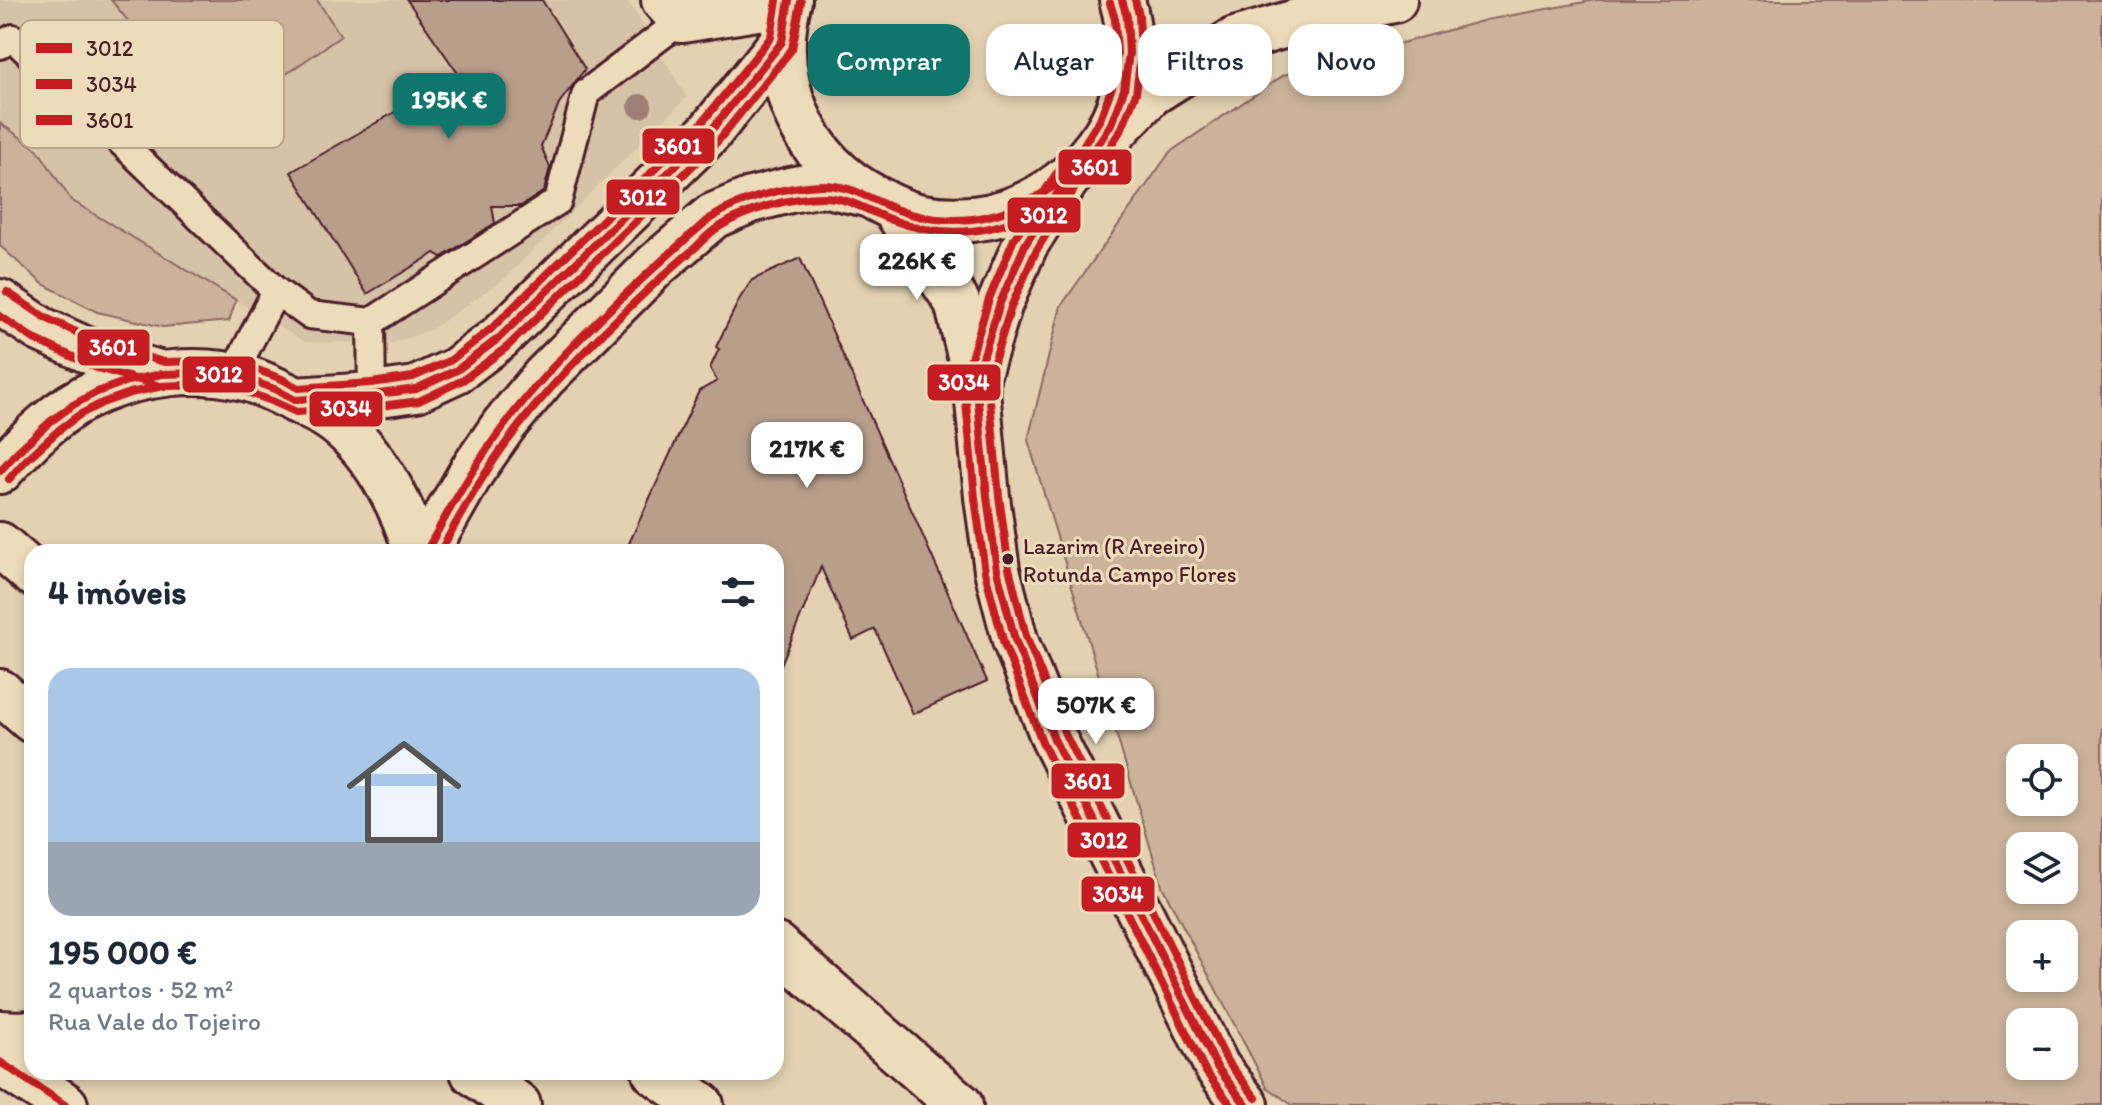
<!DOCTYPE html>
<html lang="pt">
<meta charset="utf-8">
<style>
body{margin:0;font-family:Itim,sans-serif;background:#f6f6f7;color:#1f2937;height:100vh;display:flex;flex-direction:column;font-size:30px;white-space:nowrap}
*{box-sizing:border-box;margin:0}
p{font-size:26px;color:#747a83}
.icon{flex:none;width:44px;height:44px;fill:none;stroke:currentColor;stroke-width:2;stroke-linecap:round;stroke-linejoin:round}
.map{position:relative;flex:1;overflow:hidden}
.drawer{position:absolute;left:24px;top:544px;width:760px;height:536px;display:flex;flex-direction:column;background:#fff;border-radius:24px;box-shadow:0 4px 12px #0003}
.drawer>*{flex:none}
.top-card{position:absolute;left:808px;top:24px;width:760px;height:72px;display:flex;gap:16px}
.buttons{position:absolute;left:2006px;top:744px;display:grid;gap:16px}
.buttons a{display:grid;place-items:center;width:72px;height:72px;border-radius:16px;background:#fff;box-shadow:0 4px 12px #0003;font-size:40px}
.price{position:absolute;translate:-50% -68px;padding:0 18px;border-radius:16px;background:#fff;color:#222;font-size:26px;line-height:52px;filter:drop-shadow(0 2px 4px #0008)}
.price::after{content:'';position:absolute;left:50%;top:48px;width:24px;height:18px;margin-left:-12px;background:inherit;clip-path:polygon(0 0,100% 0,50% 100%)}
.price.active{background:#0f766e;color:#fff}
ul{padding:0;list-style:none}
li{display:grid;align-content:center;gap:16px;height:424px;padding:0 24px}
li span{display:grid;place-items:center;height:248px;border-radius:24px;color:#555}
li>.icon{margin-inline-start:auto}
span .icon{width:144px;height:144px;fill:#fffc;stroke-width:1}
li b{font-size:34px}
h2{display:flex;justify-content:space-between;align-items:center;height:96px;padding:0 24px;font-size:34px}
.chip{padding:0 28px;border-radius:24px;background:#fff;box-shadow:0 4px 12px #0003;font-size:28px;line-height:72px}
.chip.active{background:#0f766e;color:#fff}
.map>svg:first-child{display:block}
.built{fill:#d6c2a6}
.green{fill:#cab39a;stroke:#8a6962;stroke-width:2;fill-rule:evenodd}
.building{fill:#b89f8c;stroke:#4a1f2b;stroke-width:2}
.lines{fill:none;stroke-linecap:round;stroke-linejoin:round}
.lane-casing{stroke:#4a1f2b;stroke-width:32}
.street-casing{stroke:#4a1f2b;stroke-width:50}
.secondary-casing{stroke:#4a1f2b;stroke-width:50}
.primary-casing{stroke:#4a1f2b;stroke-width:50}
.highway-casing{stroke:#4a1f2b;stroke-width:50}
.lane{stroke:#eddcb9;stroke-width:26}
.street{stroke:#eddcb9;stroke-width:44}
.secondary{stroke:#eddcb9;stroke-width:44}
.primary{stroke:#eddcb9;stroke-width:44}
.highway{stroke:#eddcb9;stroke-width:44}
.bus-1-casing{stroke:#eddcb9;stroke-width:14}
.bus-2-casing{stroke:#eddcb9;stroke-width:14}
.bus-3-casing{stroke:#eddcb9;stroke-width:14}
.bus-1{stroke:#c61d23;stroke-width:8}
.bus-2{stroke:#c61d23;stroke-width:8}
.bus-3{stroke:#c61d23;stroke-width:8}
.tree{fill:#9d8073}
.bus-dot{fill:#4a1f2b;stroke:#eddcb9;stroke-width:3}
.labels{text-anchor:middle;stroke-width:6;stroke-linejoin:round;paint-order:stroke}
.bus-label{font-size:22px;fill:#4a1f2b;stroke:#eddcb9;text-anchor:start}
.key{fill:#eddcb9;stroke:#bca38e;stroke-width:2}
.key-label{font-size:22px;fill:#4a1f2b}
.line-badge{stroke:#eddcb9;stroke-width:3}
.badge-label{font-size:22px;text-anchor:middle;font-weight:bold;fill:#fff}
</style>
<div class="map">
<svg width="2102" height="1105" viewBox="0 0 2102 1105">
<rect width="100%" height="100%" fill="#e3d1b1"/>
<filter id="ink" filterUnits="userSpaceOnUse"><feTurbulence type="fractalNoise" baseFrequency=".0125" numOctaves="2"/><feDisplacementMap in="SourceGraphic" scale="16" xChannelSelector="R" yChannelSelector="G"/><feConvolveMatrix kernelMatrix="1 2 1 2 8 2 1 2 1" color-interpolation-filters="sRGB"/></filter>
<g filter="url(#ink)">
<!-- built -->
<polygon class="built" points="0,0 627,0 687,97 504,279 432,329 393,343 305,342 70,200 38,150 0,123"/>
<!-- green -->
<g class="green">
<polygon points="111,0 317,0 341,36 212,125"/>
<path d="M 1596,0 L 2102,0 L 2102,1105 L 1292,1105 L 1267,1087 L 1162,886 L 1028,440 L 1061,306 L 1170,152 L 1284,75 L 1486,20 ZM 2020,758 L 2064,758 L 2064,802 L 2020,802 ZM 2064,846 L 2064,890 L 2020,890 L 2020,846 ZM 2020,934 L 2064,934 L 2064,978 L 2020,978 ZM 2020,1022 L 2064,1022 L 2064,1066 L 2020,1066 Z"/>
<polygon points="0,123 38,150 71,200 236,300 229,321 163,327 97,312 43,284 0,246"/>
</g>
<!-- building -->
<g class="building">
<polygon points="407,0 542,0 585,69 560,102 541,146 550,167 544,191 521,206 492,206 495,223 442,257 435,253 367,294 291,172 459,75"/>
<polygon points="800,258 987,681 913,714 875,629 853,640 821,567 778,672 776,672 776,552 625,552 699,391 717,381 710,368 719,349 716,347 740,298 752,280"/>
</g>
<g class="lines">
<defs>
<g id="lane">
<polyline points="0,45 13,38 276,291"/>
<polyline points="371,322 372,395"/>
<polyline points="232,376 276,291 309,315 371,322 558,201 586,93 682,20"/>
</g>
<g id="street">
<polyline points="664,0 682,20 788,3"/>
<polyline points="895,209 957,302 976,380 987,497 997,570 1015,640 1054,739 1217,1067 1246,1105"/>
<polyline points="976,380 1000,303 1025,245 1066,180"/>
</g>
<polyline id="secondary" points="1102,144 1151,93 1235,40 1320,15 1394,0"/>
<g id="primary">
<path d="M 789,0 C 768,80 803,162 877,199 C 891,207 907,214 922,217 C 997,230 1064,197 1105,135 C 1130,96 1135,43 1122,0"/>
<polyline points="295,400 372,395 416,389 457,370 499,338 709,133 782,42"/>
<path d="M 0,471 C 28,440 60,407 99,391 C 143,373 197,366 244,378 C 261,382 278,391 294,399 C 305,405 316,410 327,416 C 370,443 403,504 416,552"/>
<polyline points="426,552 472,471 504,425 544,377 656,265 713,216 751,200 790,190 823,184 867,194"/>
<polyline points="0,1033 19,1034 32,1033"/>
</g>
<g id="highway">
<polyline points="0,302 40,329 100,356 162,374"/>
<polyline points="0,545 32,573"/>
<polyline points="0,692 32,720"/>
<polyline points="776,946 960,1105"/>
<polyline points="0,1062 65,1105"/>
<polyline points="473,1072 518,1105"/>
<polyline points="655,1072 701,1105"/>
</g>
</defs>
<!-- lane casing -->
<use href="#lane" class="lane-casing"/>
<!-- street casing -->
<use href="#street" class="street-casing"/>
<!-- secondary casing -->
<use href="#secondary" class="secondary-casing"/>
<!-- primary casing -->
<use href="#primary" class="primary-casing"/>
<!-- highway casing -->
<use href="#highway" class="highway-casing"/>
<!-- lane -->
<use href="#lane" class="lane"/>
<!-- street -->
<use href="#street" class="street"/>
<!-- secondary -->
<use href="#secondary" class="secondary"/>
<!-- primary -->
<use href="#primary" class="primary"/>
<!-- highway -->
<use href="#highway" class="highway"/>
<defs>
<g id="bus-1">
<polyline points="1122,0 1127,17 1129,53 1124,90 1111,124 1092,154 1066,180 1025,245 1000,303 976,380 987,497 997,570 1015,640 1054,739 1217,1067 1246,1105"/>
<polyline points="0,471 17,452 51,421 73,405 97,392 127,381 162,374 203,373 232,376 244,378 277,390 295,400 372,395 416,389 457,370 499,338 709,133 782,42 789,0"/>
<path d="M 426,552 C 447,513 469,474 495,438 C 537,379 590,327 643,278 C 658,264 673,251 688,237 C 696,231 703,223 711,218 C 739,199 788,186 821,185 C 848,184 870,199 895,209 C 967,236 1030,211 1084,162"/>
<polyline points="0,1062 65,1105"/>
</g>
<g id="bus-2">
<polyline points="1110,3 1115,19 1117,53 1112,87 1100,119 1083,146 1056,174 1014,239 989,299 964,381 975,498 985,572 1004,644 1043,744 1206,1072 1231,1105"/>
<polyline points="0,316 34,339 97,368 160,386 188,385"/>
<polyline points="9,479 26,460 59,430 79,415 102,403 130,393 163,386 203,385 230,388 241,390 272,401 296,412 373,407 419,401 463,380 507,347 718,141 792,49 801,2"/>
<path d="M 440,552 C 460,515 481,477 506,443 C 548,386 599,335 651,287 C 665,274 681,260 696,247 C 703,240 710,232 719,227 C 745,210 792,197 823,197 C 848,197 869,212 892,220 C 968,248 1035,223 1092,171"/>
</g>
<g id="bus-3">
<polyline points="1135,0 1139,15 1141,55 1136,93 1122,128 1101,161 1075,188 1036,251 1011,307 988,381 999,496 1009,568 1026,636 1065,734 1227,1061 1256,1098"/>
<polyline points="7,292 46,318 104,345 164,362 204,361 247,366 282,379 298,388 371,383 413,377 451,360 491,329 700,125 771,37 777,0"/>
</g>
</defs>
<!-- bus-1 casing -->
<use href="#bus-1" class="bus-1-casing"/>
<!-- bus-2 casing -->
<use href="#bus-2" class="bus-2-casing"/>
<!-- bus-3 casing -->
<use href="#bus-3" class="bus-3-casing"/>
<!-- bus-1 -->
<use href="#bus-1" class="bus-1"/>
<!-- bus-2 -->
<use href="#bus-2" class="bus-2"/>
<!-- bus-3 -->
<use href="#bus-3" class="bus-3"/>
</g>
<!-- trees -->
<circle class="tree" cx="640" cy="106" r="12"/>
</g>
<!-- markers -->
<circle class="bus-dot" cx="1008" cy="559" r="7"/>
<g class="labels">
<!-- bus labels -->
<g class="bus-label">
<text x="1023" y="554">Lazarim (R Areeiro)<tspan x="1023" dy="28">Rotunda Campo Flores</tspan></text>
</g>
</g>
<!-- legend -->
<rect x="20" y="20" width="264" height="128" rx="12" class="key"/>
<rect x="36" y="43" width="36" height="10" fill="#c61d23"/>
<rect x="36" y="79" width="36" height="10" fill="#c61d23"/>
<rect x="36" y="115" width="36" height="10" fill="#c61d23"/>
<g class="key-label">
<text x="86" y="56">3012</text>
<text x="86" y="92">3034</text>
<text x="86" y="128">3601</text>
</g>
<g class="line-badge">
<rect x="641" y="127" width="75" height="38" rx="8" fill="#c61d23"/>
<rect x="1057" y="148" width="76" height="38" rx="8" fill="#c61d23"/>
<rect x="605" y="178" width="76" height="38" rx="8" fill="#c61d23"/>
<rect x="1006" y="196" width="76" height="38" rx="8" fill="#c61d23"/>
<rect x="76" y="328" width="75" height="39" rx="8" fill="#c61d23"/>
<rect x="181" y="355" width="76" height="39" rx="8" fill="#c61d23"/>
<rect x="926" y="363" width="76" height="39" rx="8" fill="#c61d23"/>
<rect x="308" y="390" width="76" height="38" rx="8" fill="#c61d23"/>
<rect x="1050" y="762" width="76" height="38" rx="8" fill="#c61d23"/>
<rect x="1066" y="821" width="76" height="38" rx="8" fill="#c61d23"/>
<rect x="1080" y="875" width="76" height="38" rx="8" fill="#c61d23"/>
</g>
<g class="badge-label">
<text x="678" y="154">3601</text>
<text x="1095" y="175">3601</text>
<text x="643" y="205">3012</text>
<text x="1044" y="223">3012</text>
<text x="113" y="355">3601</text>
<text x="219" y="382">3012</text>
<text x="964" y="390">3034</text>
<text x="346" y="416">3034</text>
<text x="1088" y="789">3601</text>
<text x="1104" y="848">3012</text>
<text x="1118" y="902">3034</text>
</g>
</svg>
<div class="buttons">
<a><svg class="icon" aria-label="locate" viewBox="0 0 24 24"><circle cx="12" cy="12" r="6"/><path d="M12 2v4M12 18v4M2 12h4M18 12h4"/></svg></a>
<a><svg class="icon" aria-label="layers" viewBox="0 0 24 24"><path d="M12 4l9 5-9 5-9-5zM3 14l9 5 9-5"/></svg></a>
<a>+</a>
<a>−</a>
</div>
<b class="price active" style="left:449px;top:141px">195K €</b>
<b class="price" style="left:917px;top:302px">226K €</b>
<b class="price" style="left:807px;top:490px">217K €</b>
<b class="price" style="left:1096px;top:746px">507K €</b>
<div class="top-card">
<a class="chip active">Comprar</a>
<a class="chip">Alugar</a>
<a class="chip">Filtros</a>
<a class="chip">Novo</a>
</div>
<section class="drawer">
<h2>4 imóveis<svg class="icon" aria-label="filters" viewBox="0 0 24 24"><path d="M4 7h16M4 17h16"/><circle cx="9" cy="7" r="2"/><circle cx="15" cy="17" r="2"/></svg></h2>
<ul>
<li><span style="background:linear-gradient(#a9c7e8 70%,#9aa5b1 0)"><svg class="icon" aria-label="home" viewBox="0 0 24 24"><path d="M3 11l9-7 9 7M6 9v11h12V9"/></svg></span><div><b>195 000 €</b><p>2 quartos · 52 m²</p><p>Rua Vale do Tojeiro</p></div></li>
</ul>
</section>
</div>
